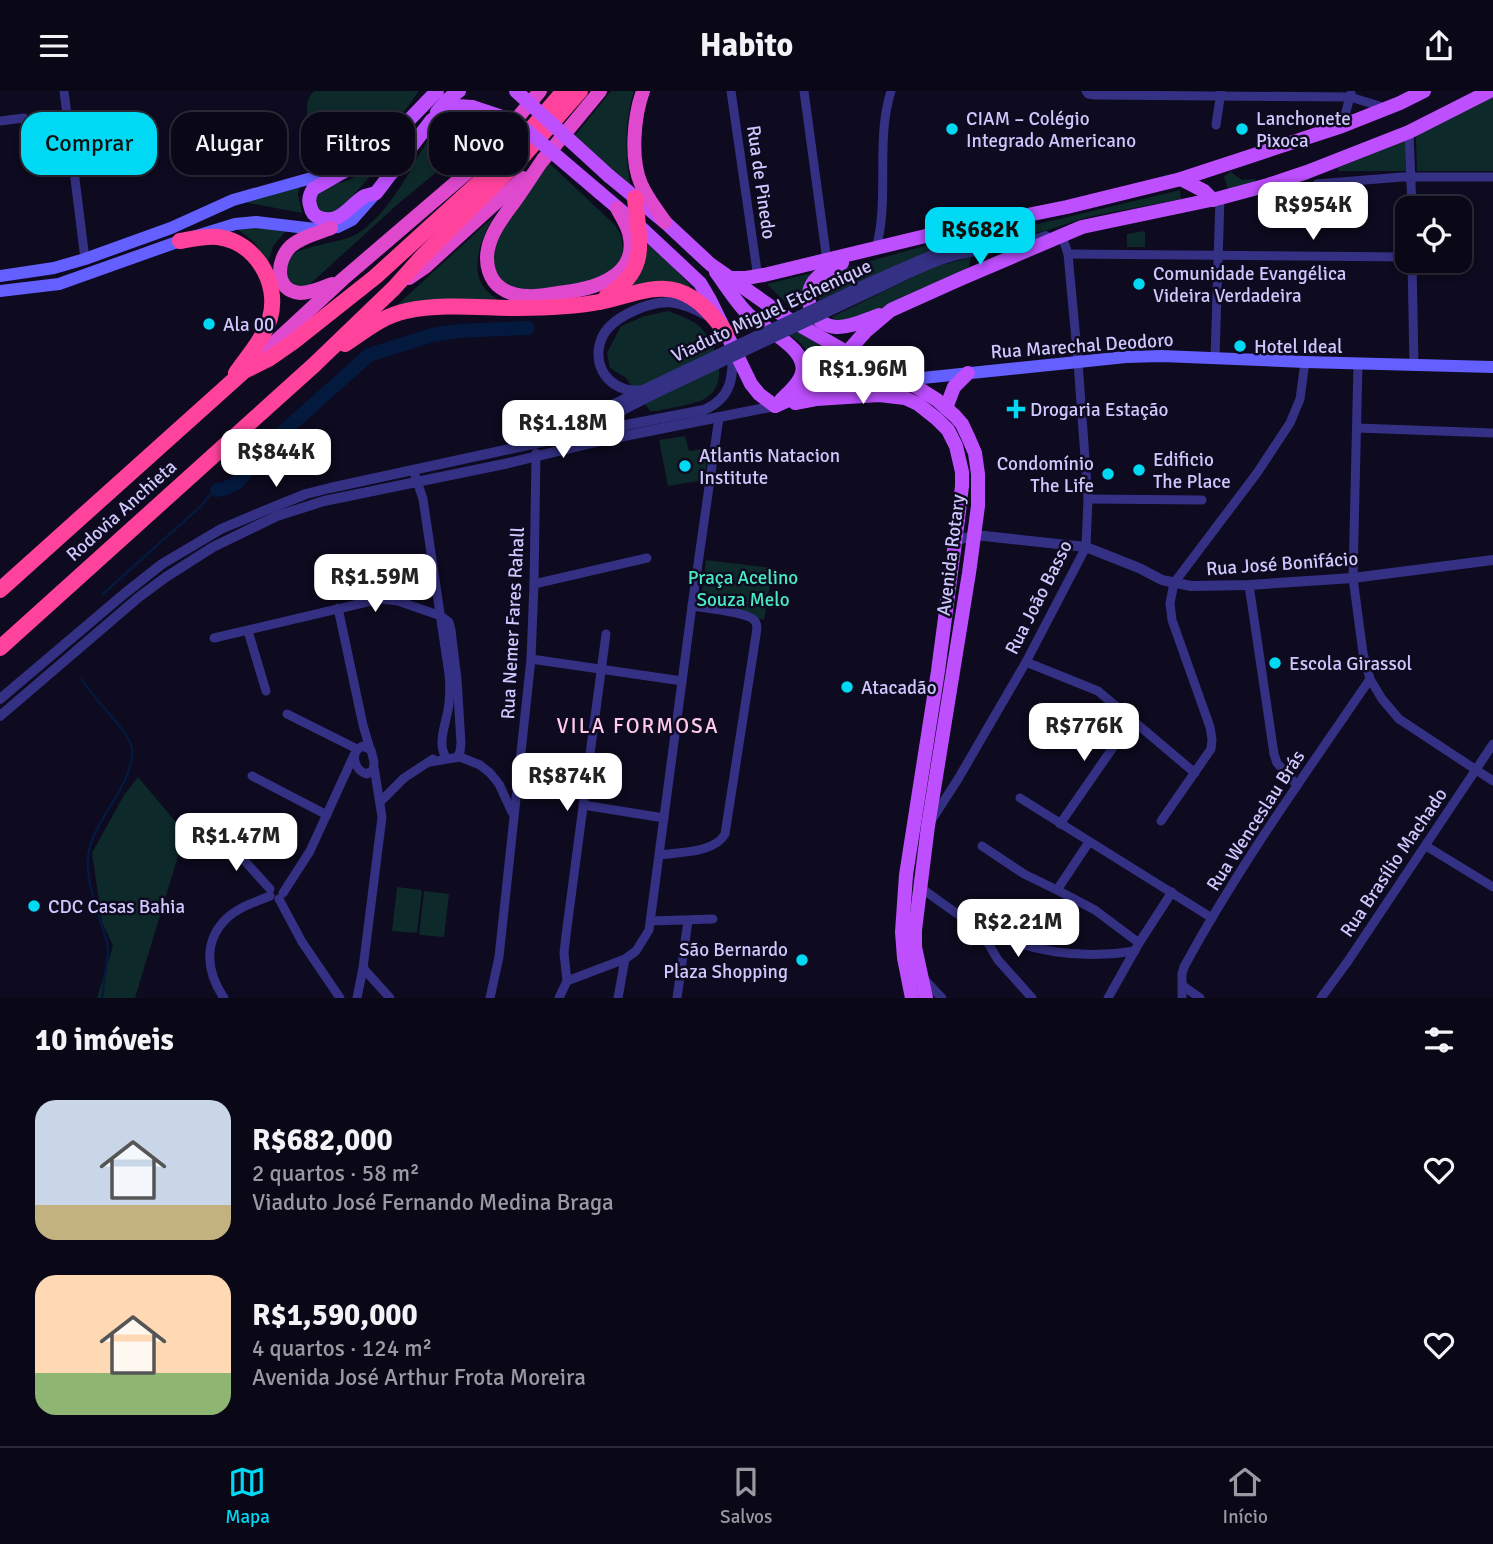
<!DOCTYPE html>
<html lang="pt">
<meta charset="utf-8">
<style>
body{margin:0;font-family:Signika,sans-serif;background:#181624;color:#f1f3f6;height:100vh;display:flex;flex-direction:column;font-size:26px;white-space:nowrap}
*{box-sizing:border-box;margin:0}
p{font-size:23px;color:#999aa1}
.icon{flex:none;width:38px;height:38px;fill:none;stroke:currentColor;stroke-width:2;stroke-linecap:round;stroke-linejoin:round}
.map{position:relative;height:907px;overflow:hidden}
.details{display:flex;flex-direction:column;background:#0a0817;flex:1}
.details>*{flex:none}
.banner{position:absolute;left:21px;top:21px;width:700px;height:63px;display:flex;gap:14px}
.controls{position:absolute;left:1395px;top:105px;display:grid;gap:14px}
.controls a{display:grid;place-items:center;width:77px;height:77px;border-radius:14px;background:#0a0817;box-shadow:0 4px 10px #0003,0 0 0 2px #2a2936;font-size:35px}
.price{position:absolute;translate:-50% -60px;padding:0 16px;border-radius:14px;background:#fff;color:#222;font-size:23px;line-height:46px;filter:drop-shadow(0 2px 4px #0008)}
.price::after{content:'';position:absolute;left:50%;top:42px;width:21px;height:16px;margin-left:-10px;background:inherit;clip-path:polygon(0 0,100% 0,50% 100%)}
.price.active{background:#00d9f3;color:#111}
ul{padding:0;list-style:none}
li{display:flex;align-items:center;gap:21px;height:175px;padding:0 35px}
li span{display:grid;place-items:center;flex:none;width:196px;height:140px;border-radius:21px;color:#555}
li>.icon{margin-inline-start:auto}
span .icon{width:84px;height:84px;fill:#fffc;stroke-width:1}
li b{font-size:30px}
h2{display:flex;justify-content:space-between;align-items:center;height:84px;padding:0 35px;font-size:30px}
.pill{padding:0 24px;border-radius:21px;background:#0a0817;box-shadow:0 4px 10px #0003,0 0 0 2px #2a2936;font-size:24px;line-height:63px}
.pill.active{background:#00d9f3;color:#111}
header{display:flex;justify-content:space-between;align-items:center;height:91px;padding:0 35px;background:#0a0817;font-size:32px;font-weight:700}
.menu{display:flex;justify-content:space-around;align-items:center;height:98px;border-top:2px solid #2a2936;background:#0a0817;font-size:19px;color:#999aa1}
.menu a{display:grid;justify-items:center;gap:4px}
.menu .active{color:#00d9f3}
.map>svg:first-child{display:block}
.green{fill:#0d2929}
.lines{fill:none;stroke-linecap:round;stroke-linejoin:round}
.stream{stroke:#04193e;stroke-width:2.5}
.river{stroke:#04193e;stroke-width:14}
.minor{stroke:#343083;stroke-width:9}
.tertiary{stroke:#343083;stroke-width:10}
.secondary{stroke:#645fff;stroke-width:12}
.primary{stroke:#be4fff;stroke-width:14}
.trunk{stroke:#de49ce;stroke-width:14}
.motorway{stroke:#ff439c;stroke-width:16}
.tertiary-bridge{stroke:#343083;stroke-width:10}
.primary-bridge{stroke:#be4fff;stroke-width:14}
.poi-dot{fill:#00d9f3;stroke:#0e0a1f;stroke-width:2.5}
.labels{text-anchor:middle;stroke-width:5;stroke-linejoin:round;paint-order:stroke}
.poi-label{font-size:19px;fill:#cfc8ff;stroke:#0e0a1f;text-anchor:start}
.street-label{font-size:19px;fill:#cfc8ff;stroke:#0e0a1f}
.park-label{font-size:19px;fill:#49eac3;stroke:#0e0a1f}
.neighbourhood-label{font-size:21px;letter-spacing:2px;fill:#ffcaeb;stroke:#0e0a1f}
</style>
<header><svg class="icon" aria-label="menu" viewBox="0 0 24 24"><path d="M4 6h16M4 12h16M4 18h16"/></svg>Habito<svg class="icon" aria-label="share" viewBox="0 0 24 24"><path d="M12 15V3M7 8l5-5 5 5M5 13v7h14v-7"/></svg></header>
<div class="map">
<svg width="1493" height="907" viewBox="0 0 1493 907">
<rect width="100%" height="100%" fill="#0e0a1f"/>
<!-- green -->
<g class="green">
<path d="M 314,0 L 419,0 C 404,21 390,41 368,56 C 363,59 359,63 354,64 C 323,72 306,47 307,19 C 307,11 308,6 314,0 Z"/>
<path d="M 611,0 L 634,0 C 624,33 625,65 631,98 L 574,46 Z"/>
<polygon points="1493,6 1493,80 1417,80 1416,45"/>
<path d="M 455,29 L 463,29 L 488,39 L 399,112 L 309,194 L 301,196 L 291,193 L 285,182 C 287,177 288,170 290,166 C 298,155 342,152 357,143 C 393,120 411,74 435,38 L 445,32 Z"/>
<polygon points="1405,49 1406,80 1339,80 1337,77"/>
<path d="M 388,65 L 336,124 L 315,119 L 317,101 C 326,93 338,93 349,89 C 363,83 375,73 388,65 Z"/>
<path d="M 549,72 L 615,134 L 621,144 L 623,158 L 621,167 L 616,178 L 604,189 L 549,202 L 505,196 L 492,173 C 493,168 493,162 495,156 C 502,132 533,92 549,72 Z"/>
<polygon points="1231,81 1242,89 1256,88 1254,92 1228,99 1224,85"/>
<polygon points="300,94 298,103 302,122 243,111"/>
<polygon points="1180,99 1181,108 1088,126 1048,139 976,156 976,154 1034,134"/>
<path d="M 494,125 C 482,145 468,179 486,199 C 490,203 495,207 500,210 L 393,218 Z"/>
<polygon points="270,136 286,140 273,155 268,172 254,151 236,137"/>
<polygon points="1145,140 1145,156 1127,156 1127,143"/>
<polygon points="953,147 954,149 819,209 819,195 835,180"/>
<polygon points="649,150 691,195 689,197 624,201 642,177"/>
<polygon points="971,166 969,176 870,223 840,232 832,226 931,177"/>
<polygon points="816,181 803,215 793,219 767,193"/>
<path d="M 668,220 C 680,225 693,228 702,238 C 717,255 730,292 706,307 C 697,313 669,317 658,320 L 650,320 L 626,287 L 610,277 L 607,262 L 621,235 L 645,225 Z"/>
<path d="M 798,241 L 837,264 L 815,288 L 801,298 C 814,274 814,260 790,244 Z"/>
<polygon points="845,276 870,289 827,299 825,296"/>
<polygon points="685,345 689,360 709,357 704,389 668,395 659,349"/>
<polygon points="706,469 773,477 764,529 728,517 700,515"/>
<polygon points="138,686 185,742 135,907 97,907 113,855 102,831 92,762 124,704"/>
<polygon points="397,796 422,799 417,842 392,840"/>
<polygon points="424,800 449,803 444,846 419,844"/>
</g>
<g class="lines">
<!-- stream -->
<g class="stream">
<polyline points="103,503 202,414 207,407 217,399"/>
<path d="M 82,588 C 92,607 131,642 132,658 C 135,694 90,731 88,767 C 86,793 100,827 107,851 L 108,861 L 102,907"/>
</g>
<!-- river -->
<polyline class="river" points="217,399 226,397 238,391 265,357 369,264 432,244 458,240 528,237"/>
<!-- minor -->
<g class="minor">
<polyline points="64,0 85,168"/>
<polyline points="731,0 757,180 764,184"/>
<polyline points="804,0 827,170"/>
<polyline points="1086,0 1088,3 1094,4 1350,6 1386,17"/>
<polyline points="0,30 24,27"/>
<polyline points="1216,34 1221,0"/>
<polyline points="1342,35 1351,2"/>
<polyline points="1409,41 1412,117"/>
<polyline points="1317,93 1402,86 1493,86"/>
<path d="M 876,158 C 890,106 875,51 891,0"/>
<polyline points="1068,163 1407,166"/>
<polyline points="1412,170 1414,275"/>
<polyline points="1215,267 1220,107"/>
<polyline points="1358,272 1353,487 1363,562 1370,588 1382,608 1399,628 1493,690"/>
<polyline points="1357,337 1493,342"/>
<path d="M 415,384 L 423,408 L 449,583 C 450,593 450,602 449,612 C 448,628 435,654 447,667"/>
<polyline points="1088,408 1202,409"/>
<polyline points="534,493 647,467"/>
<polyline points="1249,494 1274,663 1277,672 1297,694"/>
<polyline points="338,517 363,634 370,658"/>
<polyline points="248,540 266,600"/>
<polyline points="214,547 380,508 398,510 441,525 449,531 451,539 457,588 461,652 460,661 457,666"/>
<polyline points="531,568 682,590"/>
<polyline points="1026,571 1098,600 1195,682"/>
<polyline points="287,623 357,658"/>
<path d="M 363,655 L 371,659 L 374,671 L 373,679 L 367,683 C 354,680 349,660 363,655 Z"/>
<polyline points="430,671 460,666 480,674 490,682 499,693 512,721"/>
<polyline points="252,685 327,724"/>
<polyline points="1020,707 1212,827"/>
<polyline points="381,710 404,687 433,668"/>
<polyline points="583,714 664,727"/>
<polyline points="931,730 958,688 1026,571 1086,456 1088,408 1078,271 1068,163 1064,151 1058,146"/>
<polyline points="1161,730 1211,658 1212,648 1210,636 1172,529 1170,512 1174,492 1257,382 1290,332 1300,308 1305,271"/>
<polyline points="1060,733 1132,629"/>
<polyline points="217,749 243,768 270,798"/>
<polyline points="982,755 1024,783 1057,799 1095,819 1139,852"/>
<polyline points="1426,755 1493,796"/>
<path d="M 660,764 C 679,761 715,762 725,743 L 756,544 C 757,538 758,532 753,528 C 744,521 705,517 692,515"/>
<path d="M 921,797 C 939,810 958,825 979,836 C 1027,861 1082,869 1135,860"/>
<polyline points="1057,799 1089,751"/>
<polyline points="283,802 310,760 354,664"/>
<polyline points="279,808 302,851 340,907"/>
<polyline points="651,830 713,828"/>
<polyline points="979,837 998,869 1032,907"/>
<polyline points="363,877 390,907"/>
<polyline points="924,888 942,907"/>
<polyline points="567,890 625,868 636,860 649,839 692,515 719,326"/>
<polyline points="1183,895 1200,907"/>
<path d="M 224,907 C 207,882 202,851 227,827 C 239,816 255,811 270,805"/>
<polyline points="357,907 363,877 382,726 374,676"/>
<polyline points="490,907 499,866 531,568 534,493 536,362"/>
<polyline points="559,907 567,890 564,862 566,844 606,543"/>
<polyline points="618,907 625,868"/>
<polyline points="677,907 688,830"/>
<polyline points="1108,907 1139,852 1172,801"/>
<path d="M 1182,907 L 1182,883 L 1184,876 C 1238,776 1306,682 1370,588"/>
<polyline points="1321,907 1348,870 1493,653"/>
</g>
<!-- tertiary -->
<g class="tertiary">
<polyline points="872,190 955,154 1024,130"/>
<path d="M 876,198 C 904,185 931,170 961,163 C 989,156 1019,155 1046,145"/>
<path d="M 646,298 C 616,306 590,279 601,249 C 609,226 652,208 676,212 C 686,214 697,219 706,224"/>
<polyline points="584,339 650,305"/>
<polyline points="553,345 638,301"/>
<polyline points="955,450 975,444 1086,456 1139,477 1162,489 1191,495 1249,494 1353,487 1493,469"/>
<path d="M 0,608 L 124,503 L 162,473 L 221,438 L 266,419 L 306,403 L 330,397 L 574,344 L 704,319 C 732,307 733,286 733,259"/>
<polyline points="0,625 139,506 166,486 213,456 277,425 324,410 509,372 604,349 775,315"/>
</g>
<!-- secondary -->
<g class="secondary">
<polyline points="0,185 54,177 85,168 171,137 233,109 308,88 340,80"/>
<polyline points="0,200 59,193 180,150 235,133 256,131 315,138 338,136 352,129 376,102"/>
<polyline points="849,301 903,289 1126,266 1162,265 1305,271 1493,276"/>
</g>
<!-- primary -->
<g class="primary">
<path d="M 437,0 L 385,54 L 371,65 L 313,98 C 310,103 308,108 310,114 C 311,120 314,125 320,127 C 341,134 350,113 365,105 C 368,104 373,103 376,102 L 431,30 L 443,20 L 451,17 L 457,15 L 472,16"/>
<polyline points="437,21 447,9 459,0"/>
<polyline points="609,85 665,131 710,173 787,227 857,267 918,297 937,309 955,325 962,333 969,348 975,362 978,383 978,415 969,482 928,735 915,839 915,856 926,907"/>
<polyline points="1181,88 1204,100 1213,109"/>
<polyline points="599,101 638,134 700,192 710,209 751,293 759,303 775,315"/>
<path d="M 842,172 C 832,177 821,181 814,190 C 801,208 813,234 836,236 C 850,237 865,229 879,224"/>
<path d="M 716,181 C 727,196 737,213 750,225 C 766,239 817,262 799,289 C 795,296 787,303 781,309"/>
<polyline points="732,187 746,187 764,184 938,142 1067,116 1181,88 1342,35 1400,12 1424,0"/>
<polyline points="795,312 816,308 879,304 905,307 918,313 937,328 948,339 956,355 962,381 962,395 958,429 938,580 906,784 902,841 904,867 912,907"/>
<polyline points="775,315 806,301 816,294 828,283 865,241 891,219 960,188 1082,136 1220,107 1268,94 1307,81 1409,41 1490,0"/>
<polyline points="946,317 954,296 968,282"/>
</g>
<!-- trunk -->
<g class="trunk">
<path d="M 643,0 C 634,25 630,68 641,93 C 647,107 657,119 665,131"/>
<path d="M 544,67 C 535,80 526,94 517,107 C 506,123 492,138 488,158 C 485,172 489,189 501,197 C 517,209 540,205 558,202 C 589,199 637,188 630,147 C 629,136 622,127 617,117"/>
<polyline points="543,69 600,0"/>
<path d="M 331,137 C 318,142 301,146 291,155 C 276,169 274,200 300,202 C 311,202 322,197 332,193"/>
<polyline points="409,187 425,176 523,87"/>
<polyline points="250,274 343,188 483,68 540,0"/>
</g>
<!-- motorway -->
<g class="motorway">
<path d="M 180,150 C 192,148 205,145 218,146 C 255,151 280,191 270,227 C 264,247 248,265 236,282"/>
<path d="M 606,206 C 650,178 639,152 635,107"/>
<path d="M 345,253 C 365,240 382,225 406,220 C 443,212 481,217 518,217 C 545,217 573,216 599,211 C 623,207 653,192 678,200 C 699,207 713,224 726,242"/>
<polyline points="0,499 244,280 270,267 293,251 375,186 507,66 564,0"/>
<polyline points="0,557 314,274 394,197 421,167 523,65 580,0"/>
</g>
<!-- tertiary-bridge -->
<g class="tertiary-bridge">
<polyline points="647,297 872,190"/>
<polyline points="650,305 876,198"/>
</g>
<!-- primary-bridge -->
<g class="primary-bridge">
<polyline points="516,0 609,85"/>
<polyline points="472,16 502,26 525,38 599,101"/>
</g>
</g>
<!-- markers -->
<g class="poi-dot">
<circle cx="952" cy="38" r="7"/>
<circle cx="1242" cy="38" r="7"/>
<circle cx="1139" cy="193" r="7"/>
<circle cx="209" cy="233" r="7"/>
<circle cx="1240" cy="255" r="7"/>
<path d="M1012.5 307.5h7v7h7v7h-7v7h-7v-7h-7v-7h7z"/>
<circle cx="685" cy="375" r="7"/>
<circle cx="1139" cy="379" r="7"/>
<circle cx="1108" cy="383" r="7"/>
<circle cx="1275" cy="572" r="7"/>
<circle cx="847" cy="596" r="7"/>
<circle cx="34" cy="815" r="7"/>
<circle cx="802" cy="869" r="7"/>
</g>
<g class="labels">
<!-- poi labels -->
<g class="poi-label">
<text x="966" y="34">CIAM – Colégio<tspan x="966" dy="22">Integrado Americano</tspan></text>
<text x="1256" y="34">Lanchonete<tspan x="1256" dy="22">Pixoca</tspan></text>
<text x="1153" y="189">Comunidade Evangélica<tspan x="1153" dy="22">Videira Verdadeira</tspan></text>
<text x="223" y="240">Ala 00</text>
<text x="1254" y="262">Hotel Ideal</text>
<text x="1030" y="325">Drogaria Estação</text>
<text x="699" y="371">Atlantis Natacion<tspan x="699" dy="22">Institute</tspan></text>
<text x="1153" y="375">Edificio<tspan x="1153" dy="22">The Place</tspan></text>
<text x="1094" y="379" text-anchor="end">Condomínio<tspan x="1094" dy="22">The Life</tspan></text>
<text x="1289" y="579">Escola Girassol</text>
<text x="861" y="603">Atacadão</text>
<text x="48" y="822">CDC Casas Bahia</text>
<text x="788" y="865" text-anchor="end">São Bernardo<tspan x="788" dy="22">Plaza Shopping</tspan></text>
</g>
<!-- street labels -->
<g class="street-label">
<text transform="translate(762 91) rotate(82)" y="7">Rua de Pinedo</text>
<text transform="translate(771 219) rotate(-25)" y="7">Viaduto Miguel Etchenique</text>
<text transform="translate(1082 254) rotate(-4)" y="7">Rua Marechal Deodoro</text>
<text transform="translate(121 419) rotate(-42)" y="7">Rodovia Anchieta</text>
<text transform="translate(950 464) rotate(-83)" y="7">Avenida Rotary</text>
<text transform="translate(1282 472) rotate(-4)" y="7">Rua José Bonifácio</text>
<text transform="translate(1038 506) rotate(-63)" y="7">Rua João Basso</text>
<text transform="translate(512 532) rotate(-87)" y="7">Rua Nemer Fares Rahall</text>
<text transform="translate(1255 729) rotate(-57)" y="7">Rua Wenceslau Brás</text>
<text transform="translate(1393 771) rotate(-56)" y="7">Rua Brasílio Machado</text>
</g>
<!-- park labels -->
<g class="park-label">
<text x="743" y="493">Praça Acelino<tspan x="743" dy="22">Souza Melo</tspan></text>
</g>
<!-- neighbourhood labels -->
<g class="neighbourhood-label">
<text x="638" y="642">VILA FORMOSA</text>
</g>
</g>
</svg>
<div class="controls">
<a><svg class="icon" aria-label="locate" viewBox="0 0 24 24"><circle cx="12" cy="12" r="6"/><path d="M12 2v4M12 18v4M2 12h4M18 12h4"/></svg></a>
</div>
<b class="price" style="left:1313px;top:151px">R$954K</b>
<b class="price active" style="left:980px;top:176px">R$682K</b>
<b class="price" style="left:863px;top:315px">R$1.96M</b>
<b class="price" style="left:563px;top:369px">R$1.18M</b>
<b class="price" style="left:276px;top:398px">R$844K</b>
<b class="price" style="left:375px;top:523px">R$1.59M</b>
<b class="price" style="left:1084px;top:672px">R$776K</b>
<b class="price" style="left:567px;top:722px">R$874K</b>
<b class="price" style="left:236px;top:782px">R$1.47M</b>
<b class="price" style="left:1018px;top:868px">R$2.21M</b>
<div class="banner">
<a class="pill active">Comprar</a>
<a class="pill">Alugar</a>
<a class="pill">Filtros</a>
<a class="pill">Novo</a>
</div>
</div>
<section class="details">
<h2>10 imóveis<svg class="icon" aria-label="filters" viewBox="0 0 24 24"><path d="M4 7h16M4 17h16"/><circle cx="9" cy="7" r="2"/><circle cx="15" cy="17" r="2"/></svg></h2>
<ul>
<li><span style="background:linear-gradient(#c9d6e8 75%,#c2b280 0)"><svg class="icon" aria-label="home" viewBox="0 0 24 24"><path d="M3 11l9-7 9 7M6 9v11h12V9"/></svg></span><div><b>R$682,000</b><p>2 quartos · 58 m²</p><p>Viaduto José Fernando Medina Braga</p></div><svg class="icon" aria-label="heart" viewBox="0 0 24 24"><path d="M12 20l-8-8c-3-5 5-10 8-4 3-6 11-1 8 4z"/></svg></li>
<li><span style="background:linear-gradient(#ffd9b3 70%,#8fb573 0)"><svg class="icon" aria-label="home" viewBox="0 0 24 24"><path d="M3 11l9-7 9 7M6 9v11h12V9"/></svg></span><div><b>R$1,590,000</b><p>4 quartos · 124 m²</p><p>Avenida José Arthur Frota Moreira</p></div><svg class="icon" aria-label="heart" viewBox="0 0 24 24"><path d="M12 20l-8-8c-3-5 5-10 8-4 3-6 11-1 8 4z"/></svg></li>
</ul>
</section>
<nav class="menu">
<a class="active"><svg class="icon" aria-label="map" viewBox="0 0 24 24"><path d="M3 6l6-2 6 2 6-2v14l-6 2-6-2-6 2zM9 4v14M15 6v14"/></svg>Mapa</a>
<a><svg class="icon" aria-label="saved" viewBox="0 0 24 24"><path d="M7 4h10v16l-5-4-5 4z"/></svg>Salvos</a>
<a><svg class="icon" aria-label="home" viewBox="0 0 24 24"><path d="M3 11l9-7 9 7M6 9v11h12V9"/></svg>Início</a>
</nav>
